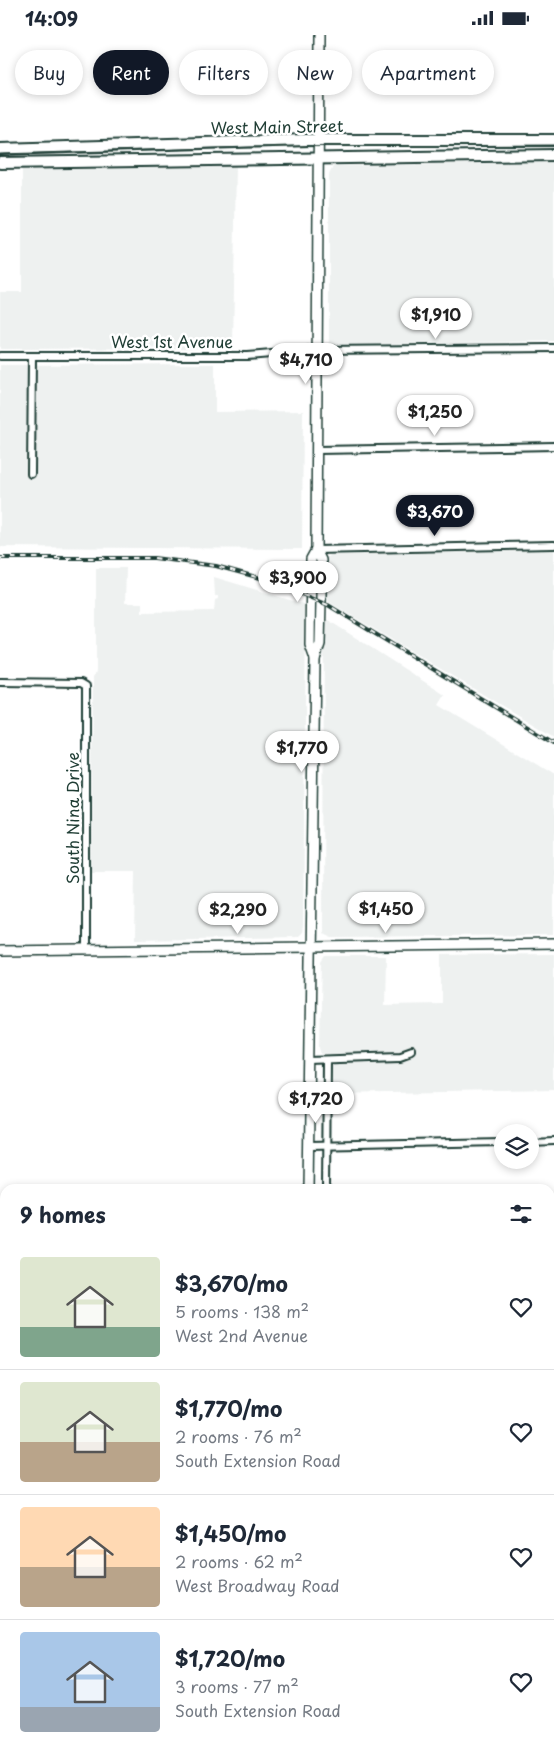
<!DOCTYPE html>
<meta charset="utf-8">
<style>
body{margin:0;font-family:"Playpen Sans",sans-serif;background:#f6f6f7;color:#1f2937;height:100vh;display:flex;flex-direction:column;font-size:19px;white-space:nowrap}
*{box-sizing:border-box;margin:0}
p{font-size:16px;color:#747a83}
.icon{flex:none;width:28px;height:28px;fill:none;stroke:currentColor;stroke-width:2;stroke-linecap:round;stroke-linejoin:round}
.map{position:relative;flex:1;overflow:hidden}
.details{position:absolute;left:0px;top:1149px;width:555px;height:571px;display:flex;flex-direction:column;background:#fff;border-radius:15px 15px 0 0;box-shadow:0 2px 8px #0003}
.details>*{flex:none}
.hud{position:absolute;left:15px;top:15px;width:525px;height:45px;display:flex;gap:10px}
.buttons{position:absolute;left:494px;top:1089px;display:grid;gap:10px}
.buttons a{display:grid;place-items:center;width:45px;height:45px;border-radius:50%;background:#fff;box-shadow:0 2px 8px #0003;font-size:25px}
.price{position:absolute;translate:-50% -42px;padding:0 11px;border-radius:18px;background:#fff;color:#222;font-size:16px;line-height:32px;filter:drop-shadow(0 1px 2px #0008)}
.price::after{content:'';position:absolute;left:50%;top:30px;width:15px;height:11px;margin-left:-8px;background:inherit;clip-path:polygon(0 0,100% 0,50% 100%)}
.price.active{background:#111827;color:#fff}
ul{padding:0;list-style:none}
li{display:flex;align-items:center;gap:15px;height:125px;padding:0 20px}
li+li{border-top:1px solid #e0e1e3}
li span{display:grid;place-items:center;flex:none;width:140px;height:100px;border-radius:5px;color:#555}
li>.icon{margin-inline-start:auto}
span .icon{width:60px;height:60px;fill:#fffc;stroke-width:1}
li b{font-size:21px}
h2{display:flex;justify-content:space-between;align-items:center;height:60px;padding:0 20px;font-size:21px}
.chip{padding:0 18px;border-radius:22px;background:#fff;box-shadow:0 2px 8px #0003;font-size:18px;line-height:45px}
.chip.active{background:#111827;color:#fff}
.status{display:flex;justify-content:space-between;align-items:center;height:35px;padding:0 25px;background:#fff;direction:ltr}
.status svg{height:14px;fill:currentColor}
.map>svg:first-child{display:block}
.built{fill:#eef1f0}
.green{fill:#dee3e2;stroke:#7e908b}
.lines{fill:none;stroke-linecap:round;stroke-linejoin:round}
.street-casing{stroke:#1f3d34;stroke-width:10}
.secondary-casing{stroke:#1f3d34;stroke-width:12}
.primary-casing{stroke:#1f3d34;stroke-width:14}
.street{stroke:#fff;stroke-width:6}
.secondary{stroke:#fff;stroke-width:9}
.primary{stroke:#fff;stroke-width:10}
.tram{stroke:#1f3d34;stroke-width:1}
.rail-casing{stroke:#1f3d34;stroke-width:4}
.rail{stroke:#fff;stroke-width:2;stroke-dasharray:5.5;stroke-linecap:butt}
.labels{text-anchor:middle;stroke-width:5;stroke-linejoin:round;paint-order:stroke}
.street-label{font-size:16px;fill:#1f3d34;stroke:#fff}
</style>
<div class="status"><b>14:09</b><svg viewBox="0 0 49 12"><path d="M0 12V9h3v3zM5 12V6h3v6zM10 12V3h3v9zM15 12V0h3v12zM26 1h20v11H26zM47 4h2v5h-2z"/></svg></div>
<div class="map">
<svg width="554" height="1719" viewBox="0 0 554 1719">
<rect width="100%" height="100%" fill="#fff"/>
<filter id="ink" filterUnits="userSpaceOnUse"><feTurbulence type="fractalNoise" baseFrequency=".02" numOctaves="2"/><feDisplacementMap in="SourceGraphic" scale="10" xChannelSelector="R" yChannelSelector="G"/><feConvolveMatrix kernelMatrix="1 2 1 2 8 2 1 2 1" color-interpolation-filters="sRGB"/></filter>
<g filter="url(#ink)">
<!-- built -->
<g class="built">
<polygon points="554,127 554,306 332,310 329,307 329,140 333,131"/>
<polygon points="236,129 233,313 0,314 0,257 22,257 22,134"/>
<polygon points="215,329 215,377 303,376 302,514 0,512 0,330"/>
<polygon points="554,515 554,702 324,564 325,524 331,520"/>
<polygon points="96,533 126,533 125,568 142,568 142,577 214,576 215,565 218,564 218,561 215,561 214,542 306,570 303,891 302,898 298,902 135,905 136,836 91,836 93,642 96,637"/>
<polygon points="324,585 328,585 445,660 439,670 554,740 554,900 332,902 323,898"/>
<polygon points="554,919 554,1055 331,1059 332,1018 322,1017 320,1011 322,927 326,921 386,921 385,970 442,969 442,920"/>
<polygon points="283,1715 290,1719 75,1718"/>
</g>
<!-- green -->
<rect class="green" x="0" y="1413" width="5" height="288"/>
<g class="lines">
<defs>
<g id="street">
<polyline points="0,321 247,321 318,315 554,313"/>
<polyline points="317,415 554,411"/>
<polyline points="31,439 32,322"/>
<polyline points="316,515 554,510"/>
<polyline points="0,647 81,648 86,651 86,915"/>
<polyline points="310,1024 400,1021 411,1017"/>
<polyline points="530,1107 554,1106"/>
<polyline points="309,1111 502,1107"/>
<polyline points="326,1154 327,1024"/>
<polyline points="550,1208 554,1208"/>
<polyline points="550,1305 554,1305"/>
<polyline points="0,1315 5,1315"/>
<polyline points="550,1404 554,1404"/>
<polyline points="550,1504 554,1504"/>
<polyline points="396,1719 396,1715"/>
</g>
<g id="secondary">
<polyline points="315,624 310,610 311,524 316,515 319,0"/>
<polyline points="0,916 554,909"/>
<polyline points="308,1154 315,624 320,609 321,566 321,525 316,515"/>
<polyline points="550,1703 554,1703"/>
<polyline points="0,1710 5,1710"/>
<polyline points="300,1719 300,1715"/>
</g>
<g id="primary">
<polyline points="0,114 306,105 554,105"/>
<polyline points="0,128 554,120"/>
</g>
</defs>
<!-- street casing -->
<use href="#street" class="street-casing"/>
<!-- secondary casing -->
<use href="#secondary" class="secondary-casing"/>
<!-- primary casing -->
<use href="#primary" class="primary-casing"/>
<!-- street -->
<use href="#street" class="street"/>
<!-- secondary -->
<use href="#secondary" class="secondary"/>
<!-- primary -->
<use href="#primary" class="primary"/>
<!-- tram -->
<polyline class="tram" points="0,119 251,112 554,110"/>
<defs>
<polyline id="rail" points="0,523 154,523 216,531 264,544 328,570 554,708"/>
</defs>
<!-- rail casing -->
<use href="#rail" class="rail-casing"/>
<!-- rail -->
<use href="#rail" class="rail"/>
</g>
</g>
<g class="labels">
<!-- street labels -->
<g class="street-label">
<text transform="translate(277 92) rotate(-1)" y="6">West Main Street</text>
<text x="172" y="313">West 1st Avenue</text>
<text transform="translate(73 783) rotate(-90)" y="6">South Nina Drive</text>
</g>
</g>
</svg>
<div class="buttons">
<a><svg class="icon" aria-label="layers" viewBox="0 0 24 24"><path d="M12 4l9 5-9 5-9-5zM3 14l9 5 9-5"/></svg></a>
</div>
<b class="price" style="left:436px;top:305px">$1,910</b>
<b class="price" style="left:306px;top:350px">$4,710</b>
<b class="price" style="left:435px;top:402px">$1,250</b>
<b class="price active" style="left:435px;top:502px">$3,670</b>
<b class="price" style="left:298px;top:568px">$3,900</b>
<b class="price" style="left:302px;top:738px">$1,770</b>
<b class="price" style="left:386px;top:899px">$1,450</b>
<b class="price" style="left:238px;top:900px">$2,290</b>
<b class="price" style="left:316px;top:1089px">$1,720</b>
<div class="hud">
<a class="chip">Buy</a>
<a class="chip active">Rent</a>
<a class="chip">Filters</a>
<a class="chip">New</a>
<a class="chip">Apartment</a>
</div>
<section class="details">
<h2>9 homes<svg class="icon" aria-label="filters" viewBox="0 0 24 24"><path d="M4 7h16M4 17h16"/><circle cx="9" cy="7" r="2"/><circle cx="15" cy="17" r="2"/></svg></h2>
<ul>
<li><span style="background:linear-gradient(#dfe7d0 70%,#7fa58c 0)"><svg class="icon" aria-label="home" viewBox="0 0 24 24"><path d="M3 11l9-7 9 7M6 9v11h12V9"/></svg></span><div><b>$3,670/mo</b><p>5 rooms · 138 m²</p><p>West 2nd Avenue</p></div><svg class="icon" aria-label="heart" viewBox="0 0 24 24"><path d="M12 20l-8-8c-3-5 5-10 8-4 3-6 11-1 8 4z"/></svg></li>
<li><span style="background:linear-gradient(#dfe7d0 60%,#b9a48a 0)"><svg class="icon" aria-label="home" viewBox="0 0 24 24"><path d="M3 11l9-7 9 7M6 9v11h12V9"/></svg></span><div><b>$1,770/mo</b><p>2 rooms · 76 m²</p><p>South Extension Road</p></div><svg class="icon" aria-label="heart" viewBox="0 0 24 24"><path d="M12 20l-8-8c-3-5 5-10 8-4 3-6 11-1 8 4z"/></svg></li>
<li><span style="background:linear-gradient(#ffd9b3 60%,#b9a48a 0)"><svg class="icon" aria-label="home" viewBox="0 0 24 24"><path d="M3 11l9-7 9 7M6 9v11h12V9"/></svg></span><div><b>$1,450/mo</b><p>2 rooms · 62 m²</p><p>West Broadway Road</p></div><svg class="icon" aria-label="heart" viewBox="0 0 24 24"><path d="M12 20l-8-8c-3-5 5-10 8-4 3-6 11-1 8 4z"/></svg></li>
<li><span style="background:linear-gradient(#a9c7e8 75%,#9aa5b1 0)"><svg class="icon" aria-label="home" viewBox="0 0 24 24"><path d="M3 11l9-7 9 7M6 9v11h12V9"/></svg></span><div><b>$1,720/mo</b><p>3 rooms · 77 m²</p><p>South Extension Road</p></div><svg class="icon" aria-label="heart" viewBox="0 0 24 24"><path d="M12 20l-8-8c-3-5 5-10 8-4 3-6 11-1 8 4z"/></svg></li>
</ul>
</section>
</div>
